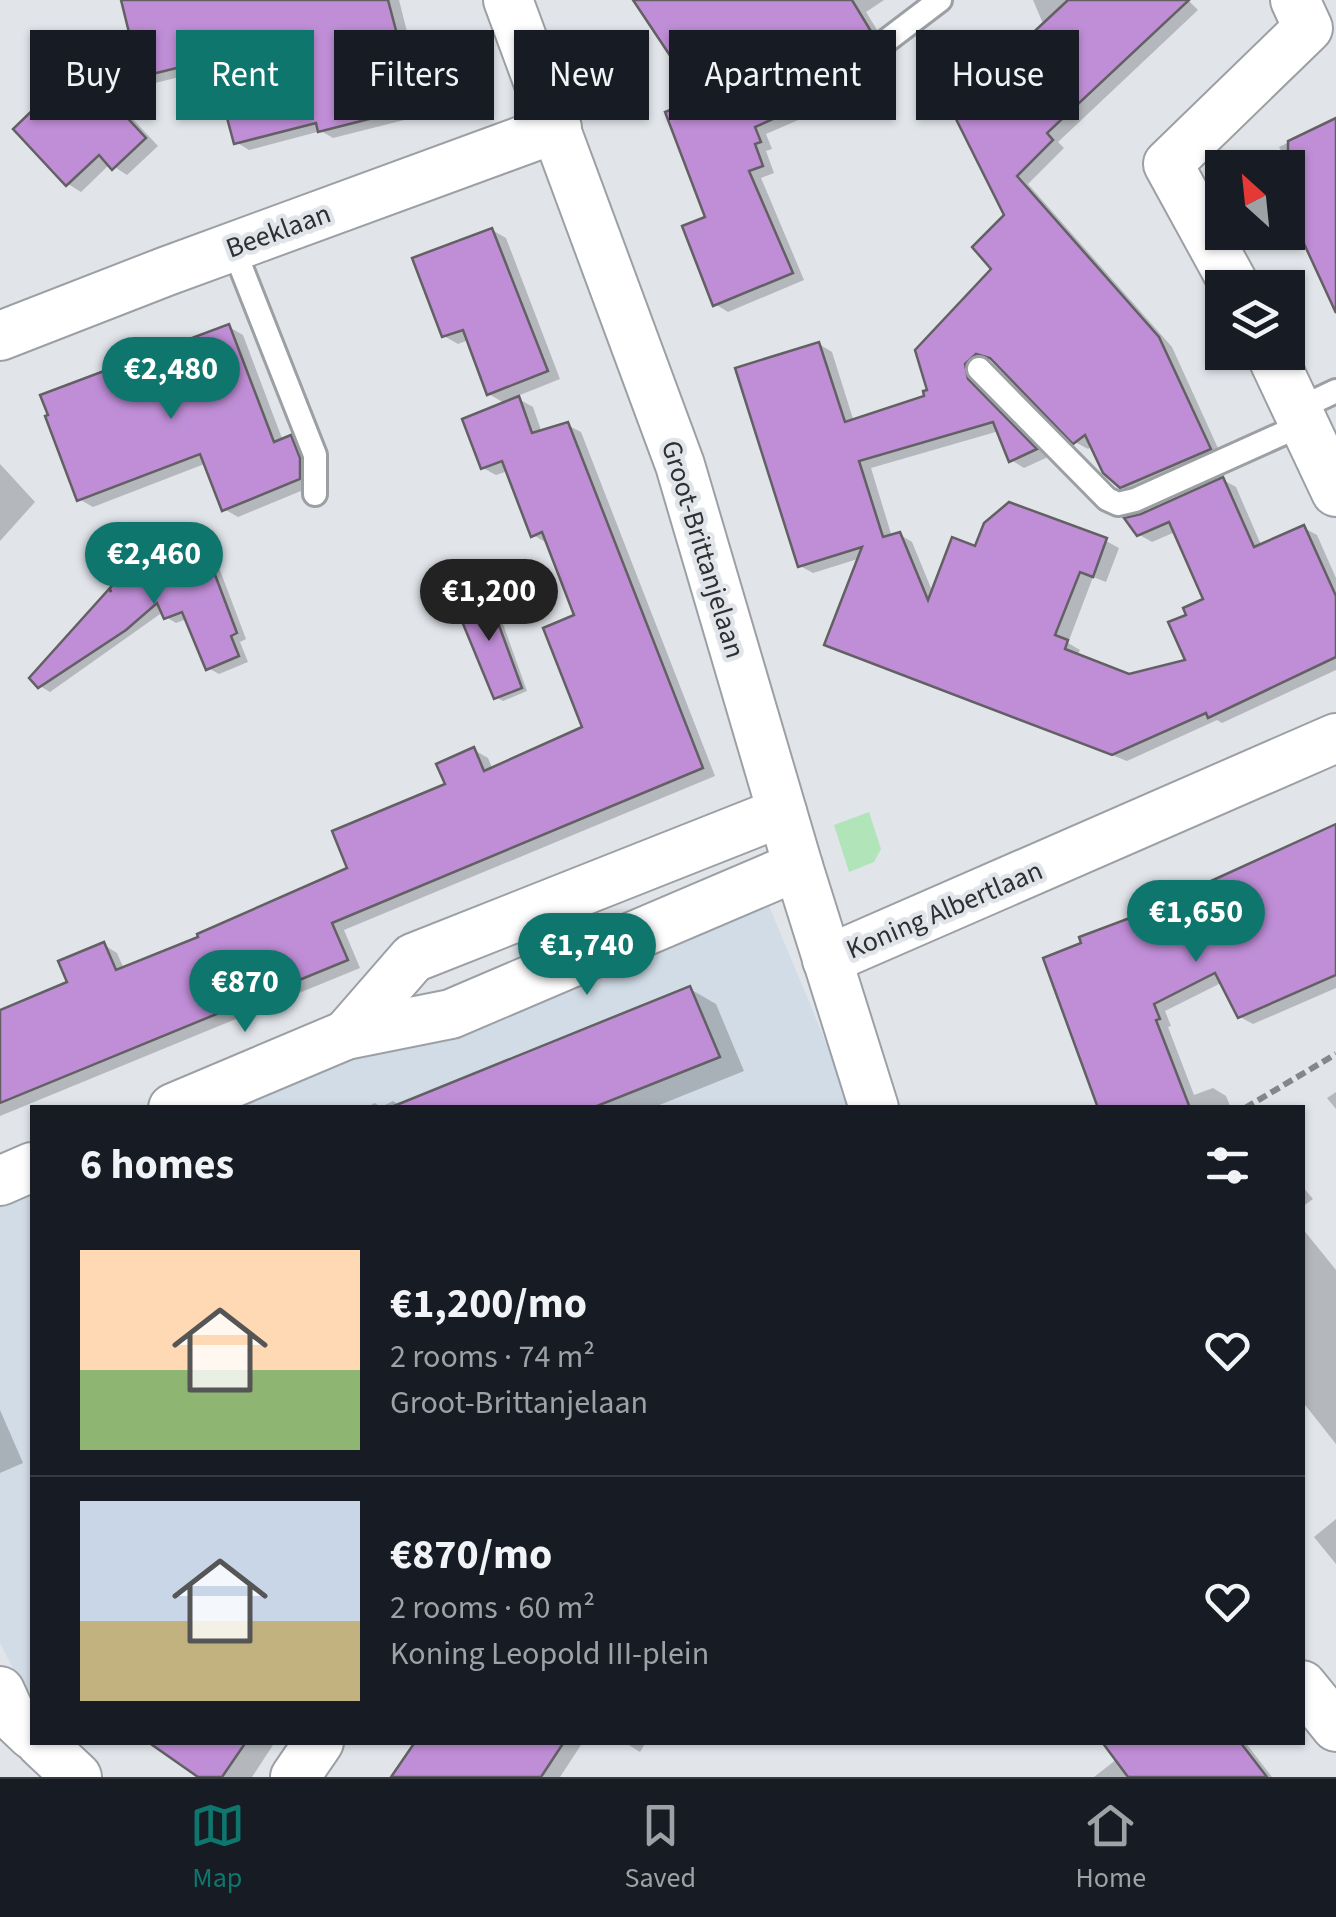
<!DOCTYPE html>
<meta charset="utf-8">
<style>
body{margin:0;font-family:"Source Sans 3",sans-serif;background:#242831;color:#f1f3f6;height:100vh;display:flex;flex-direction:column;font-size:38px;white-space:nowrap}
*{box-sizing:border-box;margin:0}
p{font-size:32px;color:#9ea1a6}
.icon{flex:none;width:55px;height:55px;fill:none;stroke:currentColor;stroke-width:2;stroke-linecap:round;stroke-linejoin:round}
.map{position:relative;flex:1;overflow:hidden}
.panel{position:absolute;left:30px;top:1105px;width:1275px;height:640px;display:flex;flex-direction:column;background:#171b24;border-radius:0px;box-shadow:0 2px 8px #0004}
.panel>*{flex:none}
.hud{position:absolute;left:30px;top:30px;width:1278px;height:90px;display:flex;gap:20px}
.needle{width:65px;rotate:333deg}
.tools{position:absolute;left:1205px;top:150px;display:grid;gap:20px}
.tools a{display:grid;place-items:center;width:100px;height:100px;border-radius:0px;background:#171b24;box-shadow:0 2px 8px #0004;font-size:50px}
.price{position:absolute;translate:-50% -85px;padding:0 22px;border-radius:35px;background:#0f766e;color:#fff;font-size:32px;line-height:65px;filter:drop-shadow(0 2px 5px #0008)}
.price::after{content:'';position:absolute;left:50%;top:60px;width:30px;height:22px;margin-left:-15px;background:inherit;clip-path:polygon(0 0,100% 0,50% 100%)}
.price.active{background:#222;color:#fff}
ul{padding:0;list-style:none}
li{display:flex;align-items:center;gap:30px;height:250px;padding:0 50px}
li+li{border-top:2px solid #363941}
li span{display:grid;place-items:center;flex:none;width:280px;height:200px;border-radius:0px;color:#555}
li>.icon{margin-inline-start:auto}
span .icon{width:120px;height:120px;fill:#fffc;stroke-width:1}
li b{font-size:42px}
h2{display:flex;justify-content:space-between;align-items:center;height:120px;padding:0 50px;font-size:42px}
.tag{padding:0 35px;border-radius:0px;background:#171b24;box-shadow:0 2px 8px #0004;font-size:35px;line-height:90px}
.tag.active{background:#0f766e;color:#fff}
.tab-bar{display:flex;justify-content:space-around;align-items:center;height:140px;border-top:2px solid #363941;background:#171b24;font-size:28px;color:#9ea1a6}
.tab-bar a{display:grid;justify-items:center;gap:5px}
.tab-bar .active{color:#0f766e}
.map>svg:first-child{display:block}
.built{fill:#d2dce7}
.green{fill:#b1e4b9}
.shadow{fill:#0003}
.building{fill:#c08ed7;stroke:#636064;stroke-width:2.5}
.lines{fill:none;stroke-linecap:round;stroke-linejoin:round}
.lane-casing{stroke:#9ca0a5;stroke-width:28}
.street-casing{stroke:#9ca0a5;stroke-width:52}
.path{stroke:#84878a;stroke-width:6;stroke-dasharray:10 5;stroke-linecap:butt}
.lane{stroke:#fff;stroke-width:22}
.street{stroke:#fff;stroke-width:48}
.labels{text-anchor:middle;stroke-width:9;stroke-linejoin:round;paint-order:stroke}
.street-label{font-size:28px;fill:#2e3032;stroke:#e1e5ea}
</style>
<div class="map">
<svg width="1336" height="1777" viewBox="0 0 1336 1777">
<rect width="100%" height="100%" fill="#e1e5ea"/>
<!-- built -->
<g class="built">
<polygon points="769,906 853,1107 235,1108 357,1056 440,1039"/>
<polygon points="32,1193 32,1705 0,1643 0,1207"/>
</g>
<!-- green -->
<polygon class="green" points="869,812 881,849 874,862 849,872 834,825"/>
<!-- shadow -->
<g class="shadow">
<polygon points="124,0 399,0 428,114 333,138 321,131 249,150 236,142 216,68 155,83 142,76"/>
<polygon points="636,0 884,0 866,12 884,41 839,77 844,91 851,97 766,134 772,149 766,151 774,173 761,178 804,280 728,312 715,304 703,100"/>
<polygon points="1033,0 1188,0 1198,10 1058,142 1064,148 1028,184 1172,347 1222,457 1135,494 1121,486 1092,446 1088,449 1075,442 996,362 990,360 977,372 980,388 1048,457 1024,468 1011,460 999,431 871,468 892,537 899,534 912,542 933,593 976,549 1106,541 1119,548 1106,582 1093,577 1068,643 1080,650 1077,656 1129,676 1188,662 1190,616 1206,600 1175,532 1152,542 1138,534 1223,480 1236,487 1262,547 1304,528 1317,535 1336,578 1336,670 1222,723 1217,720 1127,761 827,644 861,558 813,573 800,566 819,344 832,352 854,422 928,397 995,269 1044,26"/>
<polygon points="91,81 104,88 158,146 127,175 110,164 81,192 68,184 16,129 45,101 60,109"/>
<polygon points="1336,120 1336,311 1288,204 1288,168 1277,168 1288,163 1279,147"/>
<polygon points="492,230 506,238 560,379 515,397 533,407 542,433 567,425 581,432 715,776 344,930 360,968 0,1116 0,1013 70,984 104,945 117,953 124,969 201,938 350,869 448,786 474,750 488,758 493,770 586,728 577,616 547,543 533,535 508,471 496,475 483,468 506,404 489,394 469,340 458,344 444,336"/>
<polygon points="229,327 243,335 283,441 291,438 305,446 313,486 238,517 224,509 207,463 93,507 79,499"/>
<polygon points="0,464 35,502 0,541"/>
<polygon points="199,537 210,544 246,639 240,642 248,662 219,674 208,668 187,619 176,623 166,617 163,612 50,692 40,686 115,596"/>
<polygon points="486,593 493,596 527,691 503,701 496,697"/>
<polygon points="1336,828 1336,988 1253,1024 1240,1017 1223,982 1165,1011 1171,1026 1168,1027 1194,1095 1213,1088 1226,1096 1231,1108 1101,1108 1206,892"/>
<polygon points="690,989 716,1004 744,1071 652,1108 364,1108 375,1103 381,1107 393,1101 399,1105"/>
<polygon points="1336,1092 1336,1109 1327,1098"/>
<polygon points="1302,1186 1313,1199 1302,1207"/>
<polygon points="1302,1228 1336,1270 1336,1444 1302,1401"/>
<polygon points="0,1410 23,1463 0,1473"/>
<polygon points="1336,1519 1336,1564 1314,1537"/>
<polygon points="152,1742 275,1742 252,1777 202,1777"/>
<polygon points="417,1742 583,1742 560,1777 393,1777"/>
<polygon points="624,1742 646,1742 640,1752"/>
<polygon points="1105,1742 1245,1742 1272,1777 1094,1777 1117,1759"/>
</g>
<!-- building -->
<g class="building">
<polygon points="121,0 388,0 416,107 318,132 316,123 234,144 210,54 201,62 140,77"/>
<polygon points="633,0 852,0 872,33 827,69 832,81 841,89 755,127 761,142 755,144 763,166 749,171 793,273 713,306 682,226 705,217 665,112 699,99"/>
<polygon points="1068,0 1189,0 1047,133 1053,140 1017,176 1159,337 1211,449 1120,488 1103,473 1085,435 1073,444 990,358 976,354 965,364 968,379 1037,449 1009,462 993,422 859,461 883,537 900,532 928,600 952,537 975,546 984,523 1009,502 1107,538 1093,577 1080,572 1055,635 1068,640 1065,649 1129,674 1185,660 1168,622 1186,615 1183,608 1203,599 1169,522 1137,536 1124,518 1141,514 1223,477 1254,547 1304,525 1336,596 1336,657 1208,718 1206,713 1112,755 824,645 862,547 798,567 735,368 819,342 845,422 924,396 923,391 927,390 915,350 991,269 972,247 1004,215 951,109"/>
<polygon points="90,78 146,138 112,170 99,155 66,186 13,129 45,98 56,110"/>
<polygon points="1336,118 1336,313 1288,209 1288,141"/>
<polygon points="492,228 548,371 487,395 463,330 442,337 412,258"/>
<polygon points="229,324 274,442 291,435 300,458 300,479 222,511 200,454 77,501 45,416 48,415 40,395"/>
<polygon points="519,396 532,433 568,422 703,768 332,923 348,960 0,1103 0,1010 67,982 58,961 104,942 116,970 198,937 197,934 347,868 332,831 445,784 436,764 474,747 484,771 582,727 543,628 574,615 542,532 531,537 502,461 481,469 462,419"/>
<polygon points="200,535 237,633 231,636 239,656 206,670 182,612 164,619 157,603 126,630 38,688 29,678 109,589 111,592 110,588 117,580 108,567"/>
<polygon points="486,590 522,688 494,699 454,602"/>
<polygon points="1336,824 1336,975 1238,1018 1215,973 1154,1004 1160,1019 1156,1020 1190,1108 1098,1108 1043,958 1081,943 1079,937 1202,891 1200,886"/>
<polygon points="690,986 720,1057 592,1108 389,1108"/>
<polygon points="148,1742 246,1742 222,1777 198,1777"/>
<polygon points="415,1742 564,1742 541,1777 391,1777"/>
<polygon points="1102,1742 1240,1742 1267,1777 1128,1777"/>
</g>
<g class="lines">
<defs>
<g id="lane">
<polyline points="844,73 940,0"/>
<polyline points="233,247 315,455 315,494"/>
<polyline points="979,369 1107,499 1118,504 1135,500 1304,424"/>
<polyline points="1298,409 1336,391"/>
</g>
<g id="street">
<polyline points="508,0 680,465 798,866 874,1108"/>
<polyline points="1236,288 1168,164 1308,28 1295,0"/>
<polyline points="0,336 167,271 557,128"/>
<polyline points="1270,352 1336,492"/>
<polyline points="827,960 1336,738"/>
<polyline points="346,1035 413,958 782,812"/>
<polyline points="173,1108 346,1035 451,1014 798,866"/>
<polyline points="0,1181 32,1167"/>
<polyline points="1302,1685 1336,1727"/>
<polyline points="0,1691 11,1715 32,1735"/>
<polyline points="40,1742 77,1777"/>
<polyline points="295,1777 319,1742"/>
</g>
</defs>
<!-- lane casing -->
<use href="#lane" class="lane-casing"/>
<!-- street casing -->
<use href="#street" class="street-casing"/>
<!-- path -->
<polyline class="path" points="1245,1108 1336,1054"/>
<!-- lane -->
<use href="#lane" class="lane"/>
<!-- street -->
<use href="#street" class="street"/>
</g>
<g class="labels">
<!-- street labels -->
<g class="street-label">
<text transform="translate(278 230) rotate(-20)" y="10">Beeklaan</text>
<text transform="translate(704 549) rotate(73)" y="10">Groot-Brittanjelaan</text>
<text transform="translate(944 909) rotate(-23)" y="10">Koning Albertlaan</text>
</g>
</g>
</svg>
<div class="tools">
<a><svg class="needle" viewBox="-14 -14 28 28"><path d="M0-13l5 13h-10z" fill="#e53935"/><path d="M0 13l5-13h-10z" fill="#9ea1a6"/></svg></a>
<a><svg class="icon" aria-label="layers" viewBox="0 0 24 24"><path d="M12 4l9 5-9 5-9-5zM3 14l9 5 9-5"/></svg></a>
</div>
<b class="price" style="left:171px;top:422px">€2,480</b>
<b class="price" style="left:154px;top:607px">€2,460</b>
<b class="price active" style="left:489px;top:644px">€1,200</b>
<b class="price" style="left:1196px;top:965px">€1,650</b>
<b class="price" style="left:587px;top:998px">€1,740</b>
<b class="price" style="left:245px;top:1035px">€870</b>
<div class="hud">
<a class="tag">Buy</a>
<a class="tag active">Rent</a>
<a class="tag">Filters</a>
<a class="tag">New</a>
<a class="tag">Apartment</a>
<a class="tag">House</a>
</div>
<section class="panel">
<h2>6 homes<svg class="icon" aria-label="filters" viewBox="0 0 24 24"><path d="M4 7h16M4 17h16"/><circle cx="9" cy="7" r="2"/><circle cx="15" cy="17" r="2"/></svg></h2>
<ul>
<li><span style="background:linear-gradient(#ffd9b3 60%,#8fb573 0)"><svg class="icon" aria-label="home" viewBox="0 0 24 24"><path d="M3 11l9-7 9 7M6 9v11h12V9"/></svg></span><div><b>€1,200/mo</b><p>2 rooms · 74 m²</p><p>Groot-Brittanjelaan</p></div><svg class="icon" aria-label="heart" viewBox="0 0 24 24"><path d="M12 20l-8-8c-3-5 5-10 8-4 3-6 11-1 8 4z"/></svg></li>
<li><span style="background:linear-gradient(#c9d6e8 60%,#c2b280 0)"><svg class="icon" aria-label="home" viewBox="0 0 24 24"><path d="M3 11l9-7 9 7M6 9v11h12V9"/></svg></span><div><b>€870/mo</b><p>2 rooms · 60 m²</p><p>Koning Leopold III-plein</p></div><svg class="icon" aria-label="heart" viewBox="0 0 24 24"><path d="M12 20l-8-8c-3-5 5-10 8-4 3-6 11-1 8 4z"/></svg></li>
</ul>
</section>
</div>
<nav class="tab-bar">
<a class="active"><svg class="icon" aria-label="map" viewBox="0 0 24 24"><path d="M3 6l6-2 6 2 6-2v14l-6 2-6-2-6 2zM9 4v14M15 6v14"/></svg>Map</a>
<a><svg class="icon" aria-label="saved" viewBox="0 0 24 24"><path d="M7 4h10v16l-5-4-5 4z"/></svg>Saved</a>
<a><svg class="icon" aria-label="home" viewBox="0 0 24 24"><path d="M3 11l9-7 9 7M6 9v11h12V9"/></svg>Home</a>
</nav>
